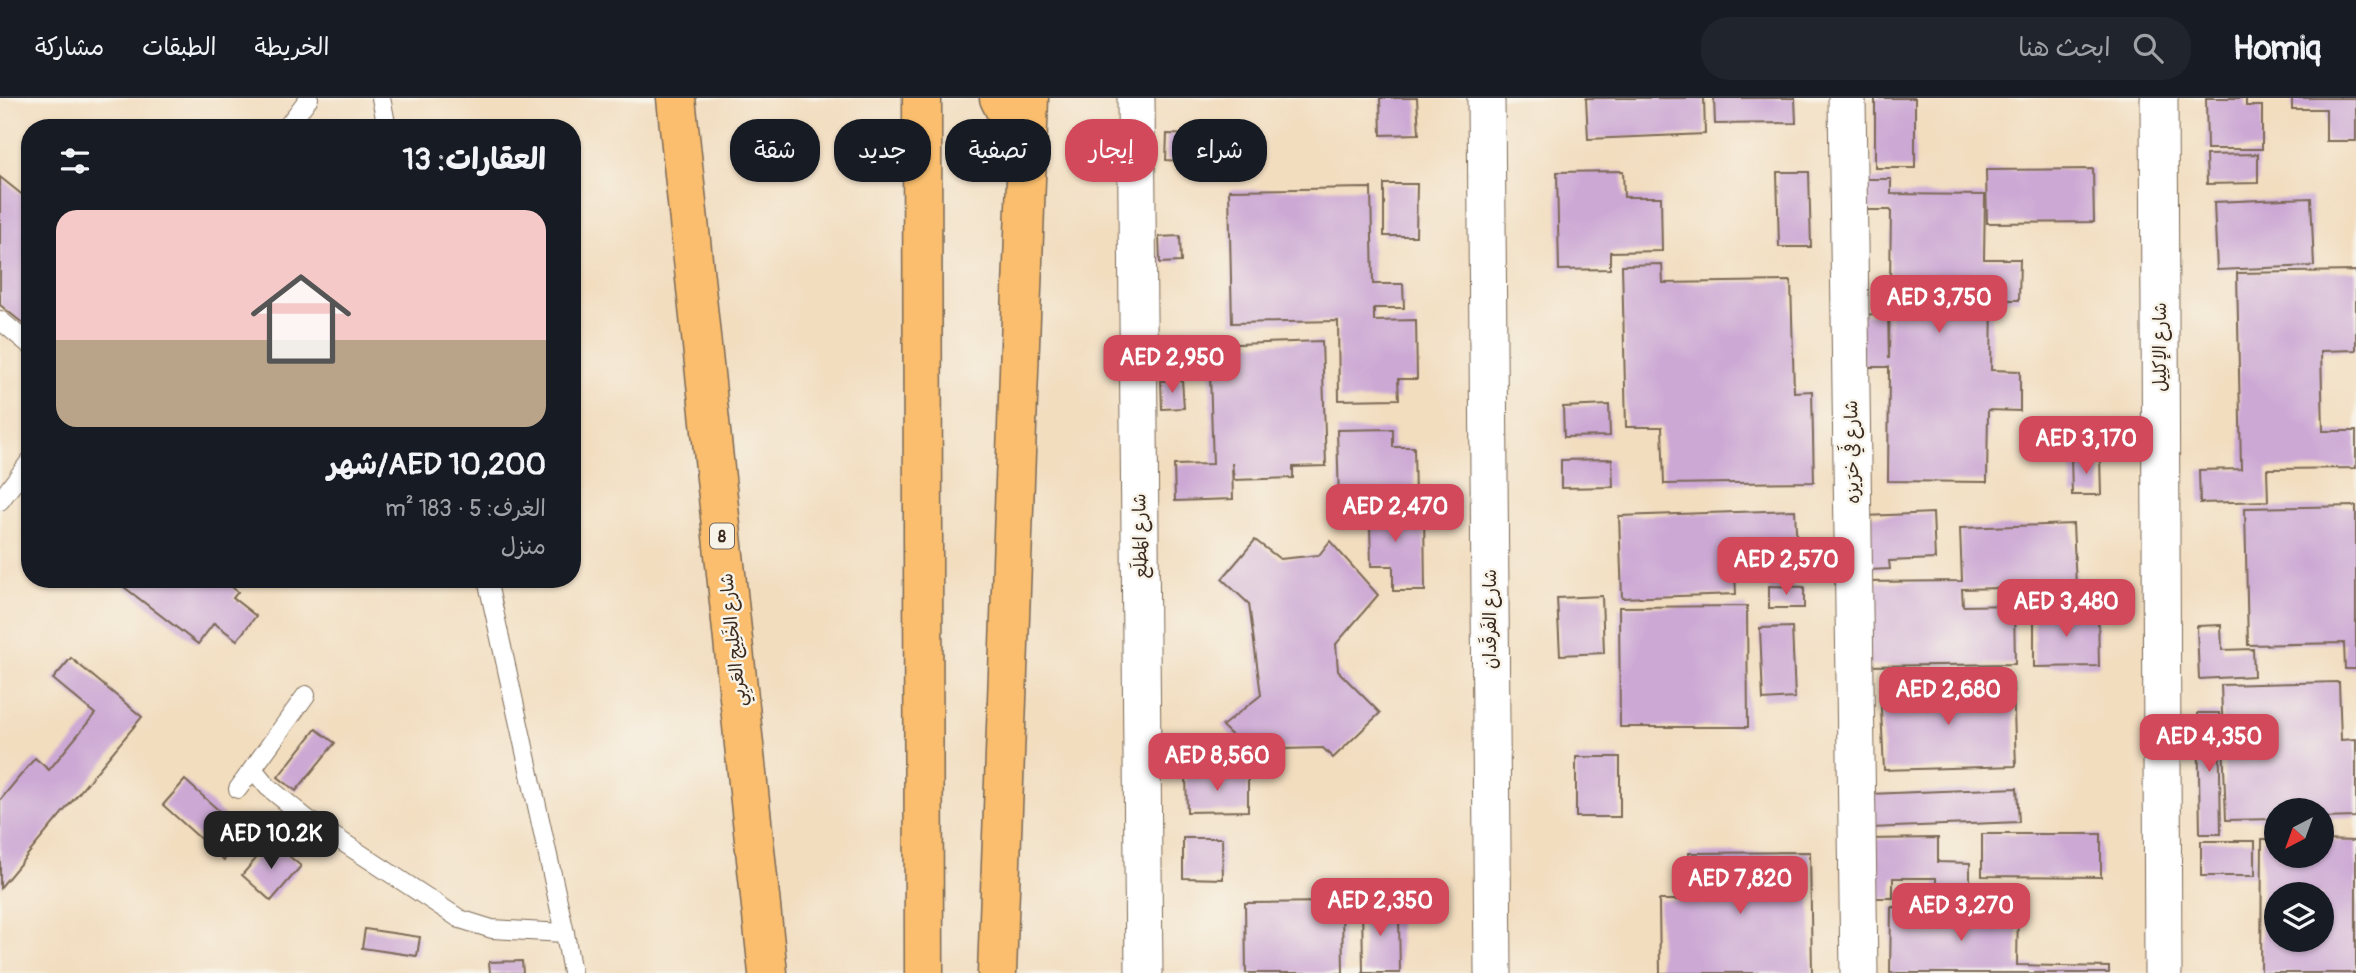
<!DOCTYPE html>
<html lang="ar">
<meta charset="utf-8">
<style>
body{margin:0;font-family:Pangolin,"Playpen Sans Arabic",sans-serif;background:#20242c;color:#f1f3f6;direction:rtl;height:100vh;display:flex;flex-direction:column;font-size:26px;white-space:nowrap}
*{box-sizing:border-box;margin:0}
p{font-size:23px;color:#9ea1a6}
.icon{flex:none;width:38px;height:38px;fill:none;stroke:currentColor;stroke-width:2;stroke-linecap:round;stroke-linejoin:round}
.map{position:relative;flex:1;overflow:hidden;direction:ltr}
.drawer{position:absolute;left:21px;top:21px;width:560px;height:469px;display:flex;flex-direction:column;background:#171b24;border-radius:28px;box-shadow:0 2px 5px #0004;direction:rtl}
.drawer>*{flex:none}
.banner{position:absolute;left:602px;top:21px;width:665px;height:63px;direction:rtl;display:flex;gap:14px}
.needle{width:46px;rotate:221deg}
.fabs{position:absolute;left:2264px;top:700px;display:grid;gap:14px}
.fabs a{display:grid;place-items:center;width:70px;height:70px;border-radius:50%;background:#171b24;box-shadow:0 2px 5px #0004;font-size:35px}
.price{position:absolute;translate:-50% -60px;padding:0 16px;border-radius:14px;background:#d1495b;color:#fff;font-size:23px;line-height:46px;filter:drop-shadow(0 2px 4px #0008)}
.price::after{content:'';position:absolute;left:50%;top:42px;width:21px;height:16px;margin-left:-10px;background:inherit;clip-path:polygon(0 0,100% 0,50% 100%)}
.price.selected{background:#222;color:#fff}
ul{padding:0;list-style:none}
li{display:grid;align-content:center;gap:14px;height:371px;padding:0 35px}
li span{display:grid;place-items:center;height:217px;border-radius:21px;color:#555}
li>.icon{margin-inline-start:auto}
span .icon{width:126px;height:126px;fill:#fffc;stroke-width:1}
li b{font-size:30px}
h2{display:flex;justify-content:space-between;align-items:center;height:84px;padding:0 35px;font-size:30px}
.chip{padding:0 24px;border-radius:28px;background:#171b24;box-shadow:0 2px 5px #0004;font-size:24px;line-height:63px}
.chip.selected{background:#d1495b;color:#fff}
header{display:flex;align-items:center;gap:42px;box-sizing:border-box;height:98px;padding:0 35px;background:#171b24;border-bottom:2px solid #363941}
header strong{font-size:33px}
nav{display:flex;gap:38px;margin-inline-start:auto;font-size:24px}
.search{width:490px;height:63px;background:#20242c;display:flex;align-items:center;gap:18px;box-sizing:border-box;padding:0 24px;border-radius:28px;color:#9ea1a6;font-size:26px}
.map>svg:first-child{display:block}
.building{fill:#cca8d4;fill-rule:evenodd}
.lines{fill:none;stroke-linecap:round;stroke-linejoin:round}
.service-casing{stroke:#7b6956;stroke-width:20}
.minor-casing{stroke:#7b6956;stroke-width:39}
.trunk-casing{stroke:#7b6956;stroke-width:41}
.service{stroke:#fff;stroke-width:18}
.minor{stroke:#fff;stroke-width:37}
.trunk{stroke:#fabe6e;stroke-width:38}
.labels{text-anchor:middle;stroke-width:5;stroke-linejoin:round;paint-order:stroke}
.shield{fill:#f7f3e8;stroke:#73665b;stroke-width:2}
.shield-label{font-size:16px;font-weight:bold;fill:#3b2a1e}
.street-label{font-size:18px;fill:#3b2a1e;stroke:#f7f3e8}
</style>
<header>
<strong>Homiq</strong>
<div class="search"><svg class="icon" aria-label="search" viewBox="0 0 24 24"><circle cx="10" cy="10" r="6"/><path d="M15 15l6 6"/></svg>ابحث هنا</div>
<nav><a>الخريطة</a><a>الطبقات</a><a>مشاركة</a></nav>
</header>
<div class="map">
<svg width="2356" height="875" viewBox="0 0 2356 875">
<rect width="100%" height="100%" fill="#f7f3e8"/>
<filter id="ink" filterUnits="userSpaceOnUse"><feTurbulence type="fractalNoise" baseFrequency=".0143" numOctaves="2"/><feDisplacementMap in="SourceGraphic" scale="14" xChannelSelector="R" yChannelSelector="G"/><feConvolveMatrix kernelMatrix="1 2 1 2 8 2 1 2 1" color-interpolation-filters="sRGB"/></filter>
<filter id="wash" filterUnits="userSpaceOnUse"><feTurbulence type="fractalNoise" baseFrequency=".00686" numOctaves="4" result="noise"/><feDisplacementMap in="SourceGraphic" scale="28" xChannelSelector="R" yChannelSelector="G"/><feGaussianBlur stdDeviation="1.57" result="paint"/><feColorMatrix in="noise" values="0 0 0 0 0 0 0 0 0 0 0 0 0 0 0 0 0 1.4 0 .05"/><feComposite in="paint" operator="in"/></filter>
<g filter="url(#wash)">
<rect width="100%" height="100%" fill="#f2ddbf"/>
<g id="blocks">
<!-- building -->
<g class="building">
<polygon points="1380,0 1417,0 1419,36 1381,37"/>
<polygon points="1586,0 1704,0 1705,36 1588,41"/>
<polygon points="1714,0 1795,0 1796,25 1715,26"/>
<rect x="1875" y="0" width="40" height="70"/>
<polygon points="2206,0 2246,0 2246,8 2262,8 2262,51 2207,51"/>
<polygon points="2292,0 2356,0 2356,43 2326,43 2326,11 2292,11"/>
<polygon points="1167,36 1194,37 1192,64 1166,62"/>
<polygon points="2258,56 2258,85 2207,86 2206,57"/>
<polygon points="2093,71 2094,124 1987,125 1986,72"/>
<polygon points="1623,73 1624,99 1661,99 1662,153 1610,154 1610,171 1559,172 1557,74"/>
<polygon points="1777,74 1809,74 1811,149 1779,149"/>
<polygon points="0,79 30,103 30,231 0,207"/>
<polygon points="1860,81 1891,81 1891,96 1985,97 1984,161 2020,161 2019,202 1992,202 1991,272 2020,273 2020,313 1988,312 1987,384 1888,383 1889,269 1860,269 1860,216 1888,217 1889,261 1891,112 1859,112"/>
<polygon points="1384,86 1417,86 1416,138 1384,138"/>
<polygon points="1371,90 1373,186 1403,186 1404,210 1374,210 1374,223 1416,222 1417,281 1398,281 1399,301 1339,302 1338,223 1232,225 1229,92"/>
<polygon points="2311,100 2314,168 2217,172 2214,104"/>
<polygon points="1180,138 1181,164 1160,165 1159,139"/>
<polygon points="1662,166 1663,185 1791,183 1794,294 1812,293 1814,384 1664,386 1662,329 1626,329 1622,167"/>
<polygon points="2356,173 2356,252 2321,253 2323,333 2356,333 2356,370 2267,371 2268,403 2200,405 2199,372 2241,371 2237,175"/>
<polygon points="1322,243 1326,368 1293,369 1293,380 1234,382 1232,365 1233,401 1175,403 1174,367 1213,366 1209,247"/>
<polygon points="1182,282 1184,310 1162,311 1161,283"/>
<polygon points="1609,307 1610,338 1564,339 1563,309"/>
<polygon points="1393,331 1393,349 1414,349 1415,401 1339,403 1337,332"/>
<polygon points="2071,358 2100,358 2101,397 2072,397"/>
<polygon points="1612,361 1613,389 1561,390 1561,362"/>
<polygon points="2356,408 2356,571 2345,571 2344,545 2248,547 2245,410"/>
<polygon points="1424,412 1425,493 1393,493 1393,468 1371,468 1370,426 1339,426 1339,413"/>
<polygon points="1795,412 1797,452 1734,454 1736,496 1622,500 1619,418"/>
<polygon points="1933,415 1935,461 1889,463 1890,471 1868,472 1866,418"/>
<polygon points="2073,426 2076,488 1962,491 1963,508 2014,507 2015,566 1864,568 1863,484 1962,483 1960,430"/>
<polygon points="1255,442 1280,461 1319,457 1330,443 1378,497 1336,546 1338,573 1380,615 1333,660 1323,650 1282,651 1265,669 1222,628 1261,597 1249,506 1222,481"/>
<polygon points="130,481 222,481 238,494 233,500 256,518 237,542 214,525 198,546 124,489"/>
<polygon points="1769,488 1804,489 1804,510 1769,510"/>
<polygon points="1602,498 1604,555 1560,557 1557,500"/>
<polygon points="1747,508 1748,629 1620,629 1619,509"/>
<polygon points="2098,513 2099,568 2034,569 2034,514"/>
<polygon points="2221,527 2222,552 2253,551 2254,578 2199,581 2197,528"/>
<polygon points="1792,529 1795,600 1763,602 1760,530"/>
<polygon points="71,560 142,619 0,790 0,702 35,660 49,672 95,616 53,581"/>
<polygon points="2339,584 2341,642 2356,641 2356,719 2322,720 2322,712 2277,712 2277,721 2226,722 2221,587"/>
<polygon points="2013,586 2016,668 1884,672 1880,591"/>
<polygon points="2198,615 2219,615 2221,736 2200,736"/>
<polygon points="316,631 335,645 296,693 278,679"/>
<rect x="1576" y="659" width="44" height="60"/>
<polygon points="1186,677 1248,677 1248,713 1187,714"/>
<polygon points="185,682 246,737 224,762 163,707"/>
<polygon points="2017,690 2019,724 1870,730 1869,696"/>
<polygon points="1982,736 2101,736 2101,779 1982,778"/>
<polygon points="1183,740 1222,740 1223,781 1183,780"/>
<polygon points="1938,740 1938,764 1970,765 1970,793 1936,794 1936,780 1893,780 1893,800 1868,800 1867,741"/>
<path d="M 2262,741 L 2277,741 L 2277,758 L 2322,758 L 2322,742 L 2356,743 L 2356,875 L 2261,875 ZM 2277,796 L 2322,796 L 2322,842 L 2277,842 Z"/>
<polygon points="271,743 301,768 271,803 242,777"/>
<rect x="2201" y="743" width="54" height="35"/>
<polygon points="1810,754 1812,875 1660,875 1659,802 1690,802 1689,755"/>
<polygon points="1362,801 1390,801 1390,818 1399,818 1400,875 1363,875"/>
<polygon points="1342,804 1343,875 1246,875 1245,805"/>
<polygon points="1891,809 2018,811 2017,867 2109,869 2109,875 1890,875"/>
<polygon points="365,831 420,839 417,858 362,850"/>
<polygon points="522,863 523,875 490,875 489,864"/>
</g>
</g>
</g>
<g filter="url(#ink)">
<use href="#blocks" fill-opacity="0" stroke="#7b6956" stroke-width="2"/>
<g class="lines">
<defs>
<g id="service">
<polyline points="381,0 387,30"/>
<polyline points="286,30 309,0"/>
<polyline points="0,222 30,247"/>
<polyline points="0,403 30,363"/>
<polyline points="487,481 565,835 572,875"/>
<polyline points="253,671 268,689 306,720 460,821 492,831 565,835"/>
<polyline points="238,691 306,597"/>
</g>
<g id="minor">
<polyline points="1136,0 1144,875"/>
<polyline points="1486,0 1493,875"/>
<polyline points="1847,0 1859,875"/>
<polyline points="2159,0 2163,875"/>
</g>
<g id="trunk">
<polyline points="676,0 768,875"/>
<polyline points="922,0 924,875"/>
<polyline points="999,0 1006,14 1027,43"/>
<polyline points="997,875 1029,0"/>
</g>
</defs>
<!-- service casing -->
<use href="#service" class="service-casing"/>
<!-- minor casing -->
<use href="#minor" class="minor-casing"/>
<!-- trunk casing -->
<use href="#trunk" class="trunk-casing"/>
<!-- service -->
<use href="#service" class="service"/>
<!-- minor -->
<use href="#minor" class="minor"/>
<!-- trunk -->
<use href="#trunk" class="trunk"/>
</g>
</g>
<g class="labels">
<!-- shield labels -->
<rect class="shield" x="710" y="425.5" width="24" height="25" rx="5"/>
<g class="shield-label">
<text x="722" y="444">8</text>
</g>
<!-- street labels -->
<g class="street-label">
<text transform="translate(2160 249) rotate(-90)" y="6">شارع الإكلِيل</text>
<text transform="translate(1852 354) rotate(-91)" y="6">شارع فَي خرَيزه</text>
<text transform="translate(1140 438) rotate(-91)" y="6">شارع المَطلَع</text>
<text transform="translate(1490 521) rotate(-90)" y="6">شارع الفَرقَدان</text>
<text transform="translate(733 542) rotate(-96)" y="6">شارع الخَلِيج العَربِي</text>
</g>
</g>
</svg>
<div class="fabs">
<a><svg class="needle" viewBox="-14 -14 28 28"><path d="M0-13l5 13h-10z" fill="#e53935"/><path d="M0 13l5-13h-10z" fill="#9ea1a6"/></svg></a>
<a><svg class="icon" aria-label="layers" viewBox="0 0 24 24"><path d="M12 4l9 5-9 5-9-5zM3 14l9 5 9-5"/></svg></a>
</div>
<b class="price" style="left:1939px;top:237px">AED 3,750</b>
<b class="price" style="left:1172px;top:297px">AED 2,950</b>
<b class="price" style="left:2086px;top:378px">AED 3,170</b>
<b class="price" style="left:1395px;top:446px">AED 2,470</b>
<b class="price" style="left:1786px;top:499px">AED 2,570</b>
<b class="price" style="left:2066px;top:541px">AED 3,480</b>
<b class="price" style="left:1948px;top:629px">AED 2,680</b>
<b class="price" style="left:2209px;top:676px">AED 4,350</b>
<b class="price" style="left:1217px;top:695px">AED 8,560</b>
<b class="price selected" style="left:271px;top:773px">AED 10.2K</b>
<b class="price" style="left:1740px;top:818px">AED 7,820</b>
<b class="price" style="left:1380px;top:840px">AED 2,350</b>
<b class="price" style="left:1961px;top:845px">AED 3,270</b>
<div class="banner">
<a class="chip">شراء</a>
<a class="chip selected">إيجار</a>
<a class="chip">تصفية</a>
<a class="chip">جديد</a>
<a class="chip">شقة</a>
</div>
<section class="drawer">
<h2>العقارات: 13<svg class="icon" aria-label="filters" viewBox="0 0 24 24"><path d="M4 7h16M4 17h16"/><circle cx="9" cy="7" r="2"/><circle cx="15" cy="17" r="2"/></svg></h2>
<ul>
<li><span style="background:linear-gradient(#f6c9c9 60%,#b9a48a 0)"><svg class="icon" aria-label="home" viewBox="0 0 24 24"><path d="M3 11l9-7 9 7M6 9v11h12V9"/></svg></span><div><b>AED 10,200/شهر</b><p>الغرف: 5 · 183 m²</p><p>منزل</p></div></li>
</ul>
</section>
</div>
